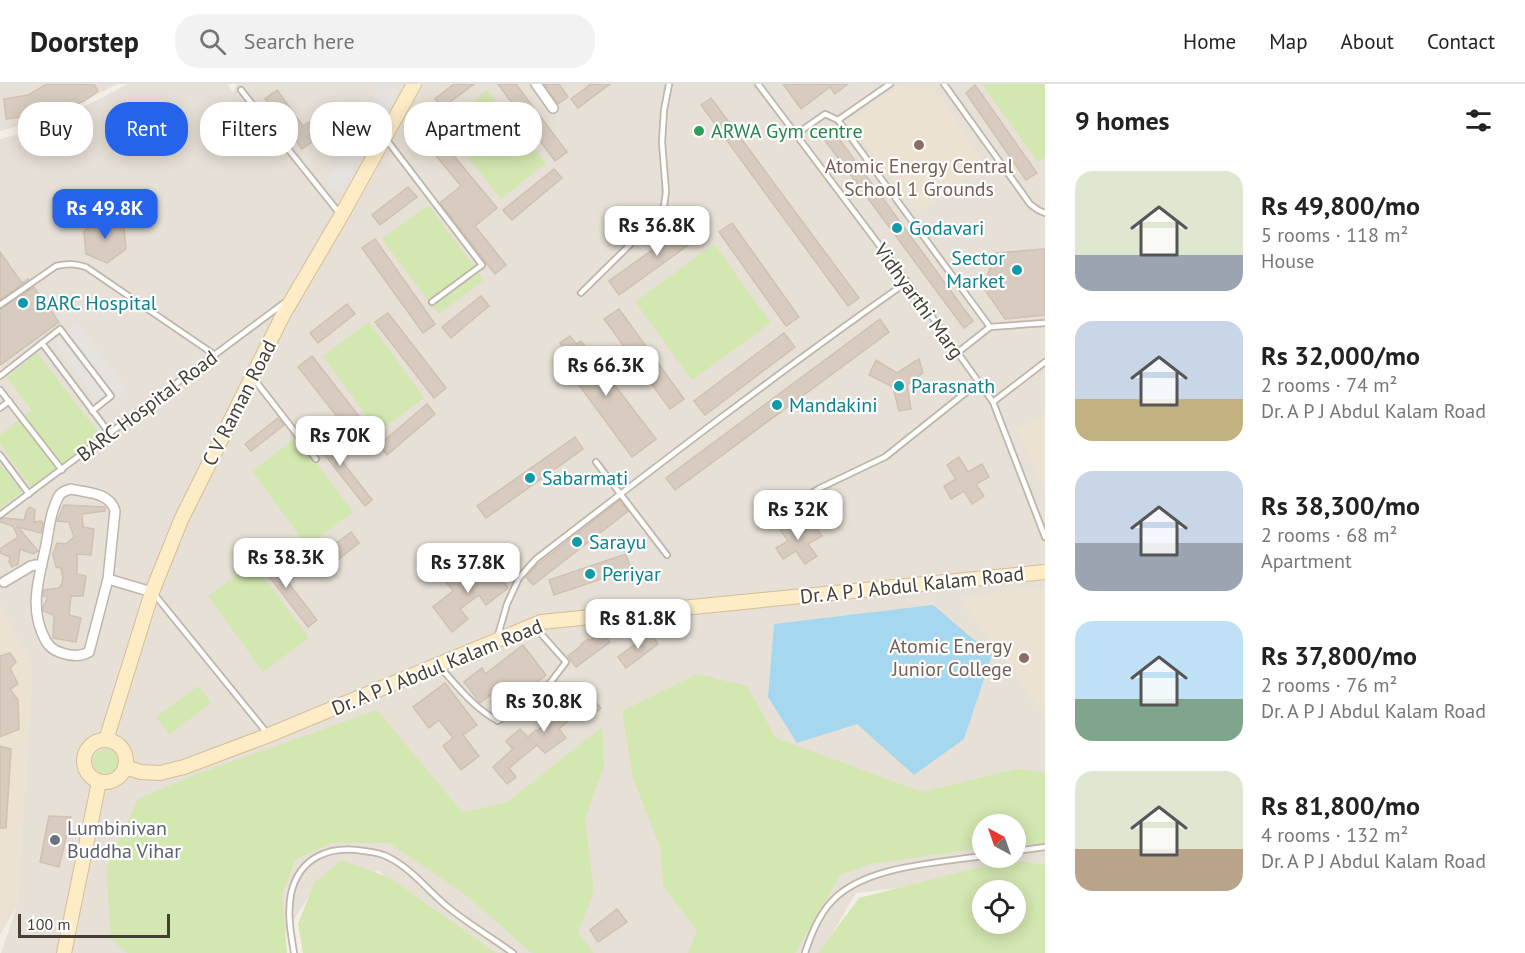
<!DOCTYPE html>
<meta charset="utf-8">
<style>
body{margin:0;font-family:"PT Sans",sans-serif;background:#f2f2f2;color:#222;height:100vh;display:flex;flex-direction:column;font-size:22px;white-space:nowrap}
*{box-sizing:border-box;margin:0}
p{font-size:20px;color:#767676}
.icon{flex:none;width:33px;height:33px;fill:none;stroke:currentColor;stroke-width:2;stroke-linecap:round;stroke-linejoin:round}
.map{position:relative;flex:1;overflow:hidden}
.side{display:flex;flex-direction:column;background:#fff;width:480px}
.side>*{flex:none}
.guide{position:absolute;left:18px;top:18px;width:570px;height:54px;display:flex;gap:12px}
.needle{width:39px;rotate:320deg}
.tools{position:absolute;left:972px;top:730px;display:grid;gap:12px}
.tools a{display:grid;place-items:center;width:54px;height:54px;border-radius:50%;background:#fff;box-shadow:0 3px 15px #0003;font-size:30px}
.scale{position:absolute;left:18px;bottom:15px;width:152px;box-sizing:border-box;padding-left:6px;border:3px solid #473f36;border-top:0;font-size:16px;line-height:21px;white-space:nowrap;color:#473f36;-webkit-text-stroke:4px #fff;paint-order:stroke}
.price{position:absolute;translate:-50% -51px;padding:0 14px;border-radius:12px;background:#fff;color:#222;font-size:20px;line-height:39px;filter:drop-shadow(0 2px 3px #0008)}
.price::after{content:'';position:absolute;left:50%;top:36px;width:18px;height:14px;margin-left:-9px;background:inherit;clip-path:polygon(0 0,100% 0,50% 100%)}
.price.selected{background:#2563eb;color:#fff}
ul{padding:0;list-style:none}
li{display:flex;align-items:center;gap:18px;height:150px;padding:0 30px}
li span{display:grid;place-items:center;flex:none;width:168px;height:120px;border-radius:18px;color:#555}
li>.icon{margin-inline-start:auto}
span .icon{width:72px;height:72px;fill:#fffc;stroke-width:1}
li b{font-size:26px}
h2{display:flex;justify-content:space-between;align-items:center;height:72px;padding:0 30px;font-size:26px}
.tag{padding:0 21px;border-radius:24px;background:#fff;box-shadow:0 3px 15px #0003;font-size:21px;line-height:54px}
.tag.selected{background:#2563eb;color:#fff}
header{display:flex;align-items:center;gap:36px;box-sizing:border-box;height:84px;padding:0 30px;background:#fff;border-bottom:2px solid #e0e0e0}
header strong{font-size:28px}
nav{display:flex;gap:33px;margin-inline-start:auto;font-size:21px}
.search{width:420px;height:54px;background:#f2f2f2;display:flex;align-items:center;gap:15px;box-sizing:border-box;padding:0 21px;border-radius:24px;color:#767676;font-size:22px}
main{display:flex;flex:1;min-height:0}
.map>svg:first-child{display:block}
.residential{fill:#e7e0d6;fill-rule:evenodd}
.education{fill:#ece2d2}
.green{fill:#d3e7b1;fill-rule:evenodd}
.parking{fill:#e5e2df}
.water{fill:#a5d7ef}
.building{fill:#d8ccc0;stroke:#d0c1b0;stroke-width:1.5}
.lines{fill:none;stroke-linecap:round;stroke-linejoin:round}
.lane-casing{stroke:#bfb6aa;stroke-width:8}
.street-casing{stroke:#bfb6aa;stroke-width:12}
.secondary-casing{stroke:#d3be98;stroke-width:16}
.lane{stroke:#fff;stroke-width:4.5}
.street{stroke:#fff;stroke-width:9}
.secondary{stroke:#feecc7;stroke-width:14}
.leisure-dot{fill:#2e9e5b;stroke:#fff;stroke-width:2}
.education-dot{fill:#8d6e63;stroke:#fff;stroke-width:2}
.culture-dot{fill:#0f9aa8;stroke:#fff;stroke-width:2}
.worship-dot{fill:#6b7280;stroke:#fff;stroke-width:2}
.labels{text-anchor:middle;stroke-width:4.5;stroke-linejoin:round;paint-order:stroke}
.leisure-label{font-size:20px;fill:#27864d;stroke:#fff;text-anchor:start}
.education-label{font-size:20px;fill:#785e54;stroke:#fff}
.culture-label{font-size:20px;fill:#0d838f;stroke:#fff;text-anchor:start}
.street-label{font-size:20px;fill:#473f36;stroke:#fff}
.worship-label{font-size:20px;fill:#5b616d;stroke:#fff;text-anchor:start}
</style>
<header>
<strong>Doorstep</strong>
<div class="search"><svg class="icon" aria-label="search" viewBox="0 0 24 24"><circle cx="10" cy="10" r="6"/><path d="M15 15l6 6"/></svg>Search here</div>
<nav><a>Home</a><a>Map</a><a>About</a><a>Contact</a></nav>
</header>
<main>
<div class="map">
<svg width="1045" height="869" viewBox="0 0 1045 869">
<rect width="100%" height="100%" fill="#f3efe7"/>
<!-- residential -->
<g class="residential">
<polygon points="0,0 117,0 53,33 0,47"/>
<path d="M 128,0 L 227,0 L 233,8 L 237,0 L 1045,0 L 1045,787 L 856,809 L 821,869 L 490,869 L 378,787 L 318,798 L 273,869 L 1,869 L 17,822 L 32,582 L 0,523 L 0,55 L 43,44 ZM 982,741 L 1016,741 L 1016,774 L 982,774 Z"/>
</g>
<!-- education -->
<g class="education">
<polygon points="902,0 933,0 986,82 919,128 848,39"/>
<polygon points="1045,329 1045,410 1018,346"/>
<polygon points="1045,505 1045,632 960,515 1001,507"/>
<polygon points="0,523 32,582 17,822 0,851"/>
</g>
<!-- green -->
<g class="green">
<polygon points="982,0 1045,0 1045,73 1038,78"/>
<polygon points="487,6 546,79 501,115 443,42"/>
<polygon points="428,121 484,196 438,230 382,155"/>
<polygon points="714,160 771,239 692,296 635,218"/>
<polygon points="369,238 424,314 378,348 323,272"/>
<polygon points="37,269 101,352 32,404 0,360 0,351 32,326 7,294"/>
<polygon points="297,353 353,428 307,462 252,387"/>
<polygon points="0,381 22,408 0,424"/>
<polygon points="253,479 309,554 263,588 208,512"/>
<polygon points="697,590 747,602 776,654 922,708 1016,685 1045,688 1045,764 1016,759 1016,741 982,741 982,764 870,780 840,791 795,869 688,869 697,847 663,802 661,766 633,694 622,627"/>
<polygon points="198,602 211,619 169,651 156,633"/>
<polygon points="377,626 462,728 506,719 602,643 604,682 585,735 594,807 578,849 594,869 532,869 463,809 389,759 331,759 295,776 282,811 287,869 127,869 111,855 106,785 138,715 194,691"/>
<circle cx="106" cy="678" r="13"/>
<polygon points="342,776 390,794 496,869 303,869 298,840 314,799"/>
<path d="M 1008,776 L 1045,781 L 1045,869 L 818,869 L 859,814 ZM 982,807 L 1016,807 L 1016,840 L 982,840 Z"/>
</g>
<!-- parking -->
<g class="parking">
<polygon points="380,0 402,0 341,109 325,100"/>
<polygon points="77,239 128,307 103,325 52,257"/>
</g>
<!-- water -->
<polygon class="water" points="933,521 992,571 964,655 914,691 857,640 797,659 768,613 774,540"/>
<!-- building -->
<g class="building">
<polygon points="47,0 94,0 98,7 84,17 58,28 57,26 28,32 6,35 4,15 28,11"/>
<polygon points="454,0 474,0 442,24 435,15"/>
<polygon points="498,0 516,0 567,68 555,77"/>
<polygon points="544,0 559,0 568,13 558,20"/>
<polygon points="591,0 610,0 578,24 571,15"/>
<polygon points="783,0 848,0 835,10 830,3 801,25"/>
<polygon points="975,1 1037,89 1026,96 966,9"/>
<polygon points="277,6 303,42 309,38 315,46 309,51 313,57 302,65 265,15"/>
<polygon points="711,14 859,214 848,222 701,21"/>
<polygon points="429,42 497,124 475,142 506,181 495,190 440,119 461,102 419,51"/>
<polygon points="831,44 973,237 964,244 821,51"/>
<polygon points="554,85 562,94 512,136 503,126"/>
<polygon points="408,103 417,113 380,141 372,131"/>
<polygon points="103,133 124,143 126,165 107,179 86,170 84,147"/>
<polygon points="695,135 705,149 619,211 609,197"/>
<polygon points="732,139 799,233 786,242 719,148"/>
<polygon points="375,155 435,240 423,249 362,164"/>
<polygon points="1045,165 1045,231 1005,235 983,203 996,169"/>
<polygon points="0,168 22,199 29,195 0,216"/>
<polygon points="34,203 59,238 0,281 0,225"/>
<polygon points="481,212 489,222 451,254 442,243"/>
<polygon points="347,220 355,230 318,259 310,249"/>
<polygon points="619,225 684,315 670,325 604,235"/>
<polygon points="388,229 446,304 434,314 375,238"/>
<polygon points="880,235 889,248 675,406 666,394"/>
<polygon points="784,249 795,263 705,331 694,317"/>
<polygon points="570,252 576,260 581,257 656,355 632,373 559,274 567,268 560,259"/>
<polygon points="312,272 378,357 365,368 298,283"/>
<polygon points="919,275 923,289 907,301 911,325 899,327 893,303 869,291 876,276 897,289"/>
<polygon points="427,320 435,330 387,371 379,361"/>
<polygon points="278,334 284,341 251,367 245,360"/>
<polygon points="317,345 372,416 365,422 309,351"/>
<polygon points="575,353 583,365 486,434 477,422"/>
<polygon points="959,373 968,388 982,380 989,393 976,400 984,412 972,420 964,407 951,415 944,402 956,395 947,381"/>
<polygon points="620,416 628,427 533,501 526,493 536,482"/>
<polygon points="64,421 105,423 105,427 82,430 83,443 94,445 91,471 77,470 77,490 86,492 83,512 71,512 69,531 81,534 76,558 53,554 54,531 43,527 43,523 48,513 43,512 44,506 59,504 62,500 63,494 61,484 56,483 53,470 57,459 66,460 74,453 69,438 57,437"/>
<polygon points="30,423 35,426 34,438 41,437 43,439 41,449 18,443 38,467 33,470 20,465 18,480 12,483 9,478 10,473 0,469 0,465 18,453 13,442 0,438 0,435 4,434 24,436 27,426"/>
<polygon points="788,434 800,449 815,441 822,452 808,460 817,472 805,480 796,467 783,475 776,464 788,457 778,442"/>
<polygon points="351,448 359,459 322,488 313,477"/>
<polygon points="292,455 307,472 298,480 283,463"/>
<polygon points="263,466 317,536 308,543 254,473"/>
<polygon points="626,470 631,485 554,511 549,496"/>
<polygon points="490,481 508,504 486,521 479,511 460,525 468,535 452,548 433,523 453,507 445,497 462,484 471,495"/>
<polygon points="602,548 610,558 576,583 568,572 582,561 581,560 588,555 589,557"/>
<polygon points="650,549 658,560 626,584 618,573"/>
<polygon points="523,561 546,591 514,616 503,601 480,619 464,598 482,584 485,590"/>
<polygon points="10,569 16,578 10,584 18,600 10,605 18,616 19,645 0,653 0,572"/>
<polygon points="445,599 477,641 463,651 479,672 461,686 443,662 453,654 439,636 429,644 413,623"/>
<polygon points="570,605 577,614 586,607 601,624 594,630 587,621 559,645 566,654 545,669 537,661 509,684 516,693 507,700 493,683 513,665 506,657 520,645 528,653 536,646 537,647 563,626 556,617"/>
<polygon points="0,662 11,665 6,744 0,744"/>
<polygon points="49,732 71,733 59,783 40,778"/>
<polygon points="617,825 627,838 598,858 590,846"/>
</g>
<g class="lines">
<defs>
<g id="lane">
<polyline points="758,0 907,198 993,318 1045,453"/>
<polyline points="944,0 1030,120 1038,126 1045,129"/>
<polyline points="241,6 340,130"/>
<polyline points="838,36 990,243"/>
<polyline points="795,51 825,30 838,36 890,0"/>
<polyline points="386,55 482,181 432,218"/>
<polyline points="581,209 656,135 664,122 666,108 662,58 664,26 669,0"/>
<path d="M 0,221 L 56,182 C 68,179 75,180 86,183 L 215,271"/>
<polyline points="42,259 110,350"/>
<polyline points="957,269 990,243 1045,239"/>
<polyline points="0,292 60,245 111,312 92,327"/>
<polyline points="254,295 316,375"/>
<polyline points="0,306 62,386"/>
<polyline points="993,318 1045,278"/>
<polyline points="0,324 9,317"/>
<polyline points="0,371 29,410"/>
<polyline points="596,378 667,471"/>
<polyline points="782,428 820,404 885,373 979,298"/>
<polyline points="0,431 284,219"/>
<polyline points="155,511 267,649"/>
<path d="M 498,551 L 507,520 L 519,494 L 536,475 C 658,381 780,287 907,198"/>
<path d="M 440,583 C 458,603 474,624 498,637 L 550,599 L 566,578 L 535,543"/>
<polyline points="1016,767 1045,763"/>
<path d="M 294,869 C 291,850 287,830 291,810 C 299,773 330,761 364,767 C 373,768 383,770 390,774 C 413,786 429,808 449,824 C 469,840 492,854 513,869"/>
<path d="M 805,869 C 811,850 819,830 833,816 C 866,782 937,779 982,772"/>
</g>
<g id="street">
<polyline points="536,0 553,24"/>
<path d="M 108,495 L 89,568 C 81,573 71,572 62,569 C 52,566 47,561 43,551 C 29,521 40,491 46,461 C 49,446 50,429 57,416 C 59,409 64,407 71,405 C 87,409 110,408 115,427 L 108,495 L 152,508"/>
<polyline points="4,498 31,482 35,481 42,481"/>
</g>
<g id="secondary">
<polyline points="106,656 152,508 181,436 283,231 341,132 414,0"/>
<circle cx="105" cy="677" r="21"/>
<polyline points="125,683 141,688 160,689 184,683 269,651 541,538 1045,488"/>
<polyline points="64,869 99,698"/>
</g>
</defs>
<!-- lane casing -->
<use href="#lane" class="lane-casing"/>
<!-- street casing -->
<use href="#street" class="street-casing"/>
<!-- secondary casing -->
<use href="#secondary" class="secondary-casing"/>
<!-- lane -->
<use href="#lane" class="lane"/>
<!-- street -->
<use href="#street" class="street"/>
<!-- secondary -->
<use href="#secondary" class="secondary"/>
</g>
<!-- markers -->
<circle class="leisure-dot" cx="699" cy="47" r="6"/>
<g class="education-dot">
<circle cx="919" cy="61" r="6"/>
<circle cx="1024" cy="574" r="6"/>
</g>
<g class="culture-dot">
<circle cx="897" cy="144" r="6"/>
<circle cx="1017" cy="186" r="6"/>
<circle cx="23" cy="219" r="6"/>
<circle cx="899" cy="302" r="6"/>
<circle cx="777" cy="321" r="6"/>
<circle cx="530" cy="394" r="6"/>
<circle cx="577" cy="458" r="6"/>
<circle cx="590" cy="490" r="6"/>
</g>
<circle class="worship-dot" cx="55" cy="756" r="6"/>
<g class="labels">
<!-- leisure labels -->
<g class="leisure-label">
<text x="711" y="54">ARWA Gym centre</text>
</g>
<!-- education labels -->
<g class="education-label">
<text x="919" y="89">Atomic Energy Central<tspan x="919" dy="23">School 1 Grounds</tspan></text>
<text x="1012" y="569" text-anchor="end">Atomic Energy<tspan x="1012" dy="23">Junior College</tspan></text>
</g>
<!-- culture labels -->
<g class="culture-label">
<text x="909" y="151">Godavari</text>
<text x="1005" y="181" text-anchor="end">Sector<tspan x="1005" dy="23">Market</tspan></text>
<text x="35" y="226">BARC Hospital</text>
<text x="911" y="309">Parasnath</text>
<text x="789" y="328">Mandakini</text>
<text x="542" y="401">Sabarmati</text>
<text x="589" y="465">Sarayu</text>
<text x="602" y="497">Periyar</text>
</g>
<!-- street labels -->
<g class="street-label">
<text transform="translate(919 217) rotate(54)" y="7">Vidhyarthi Marg</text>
<text transform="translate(239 319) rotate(-63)" y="7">C V Raman Road</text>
<text transform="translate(147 322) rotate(-37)" y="7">BARC Hospital Road</text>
<text transform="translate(912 501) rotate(-6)" y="7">Dr. A P J Abdul Kalam Road</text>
<text transform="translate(437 583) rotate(-22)" y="7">Dr. A P J Abdul Kalam Road</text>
</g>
<!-- worship labels -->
<g class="worship-label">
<text x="67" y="751">Lumbinivan<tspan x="67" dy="23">Buddha Vihar</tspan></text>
</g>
</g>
</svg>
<div class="tools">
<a><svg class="needle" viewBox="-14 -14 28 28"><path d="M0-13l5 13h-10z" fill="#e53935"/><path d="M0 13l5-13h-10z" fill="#767676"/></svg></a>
<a><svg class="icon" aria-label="locate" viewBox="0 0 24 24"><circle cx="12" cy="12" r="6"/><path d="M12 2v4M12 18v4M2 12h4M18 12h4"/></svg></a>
</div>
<div class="scale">100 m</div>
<b class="price selected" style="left:105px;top:156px">Rs 49.8K</b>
<b class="price" style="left:657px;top:173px">Rs 36.8K</b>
<b class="price" style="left:606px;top:313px">Rs 66.3K</b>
<b class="price" style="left:340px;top:383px">Rs 70K</b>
<b class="price" style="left:798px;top:457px">Rs 32K</b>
<b class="price" style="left:286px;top:505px">Rs 38.3K</b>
<b class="price" style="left:468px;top:510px">Rs 37.8K</b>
<b class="price" style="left:638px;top:566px">Rs 81.8K</b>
<b class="price" style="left:544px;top:649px">Rs 30.8K</b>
<div class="guide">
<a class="tag">Buy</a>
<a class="tag selected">Rent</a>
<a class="tag">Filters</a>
<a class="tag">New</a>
<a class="tag">Apartment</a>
</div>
</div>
<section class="side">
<h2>9 homes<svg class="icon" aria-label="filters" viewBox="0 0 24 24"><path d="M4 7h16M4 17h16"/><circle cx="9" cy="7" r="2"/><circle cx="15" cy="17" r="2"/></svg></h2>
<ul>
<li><span style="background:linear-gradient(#dfe7d0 70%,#9aa5b1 0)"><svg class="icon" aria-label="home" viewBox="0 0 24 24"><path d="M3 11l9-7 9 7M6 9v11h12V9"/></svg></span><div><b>Rs 49,800/mo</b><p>5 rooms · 118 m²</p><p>House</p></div></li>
<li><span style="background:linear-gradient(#c9d6e8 65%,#c2b280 0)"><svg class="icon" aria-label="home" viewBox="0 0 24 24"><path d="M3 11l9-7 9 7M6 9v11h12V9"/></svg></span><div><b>Rs 32,000/mo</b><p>2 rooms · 74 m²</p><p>Dr. A P J Abdul Kalam Road</p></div></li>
<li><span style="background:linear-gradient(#c9d6e8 60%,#9aa5b1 0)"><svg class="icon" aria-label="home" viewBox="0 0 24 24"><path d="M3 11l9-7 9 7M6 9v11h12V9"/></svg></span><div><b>Rs 38,300/mo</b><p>2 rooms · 68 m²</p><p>Apartment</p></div></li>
<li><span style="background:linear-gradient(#bfe0f5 65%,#7fa58c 0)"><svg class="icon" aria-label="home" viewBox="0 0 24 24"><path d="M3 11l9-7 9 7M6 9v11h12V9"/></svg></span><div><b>Rs 37,800/mo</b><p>2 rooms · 76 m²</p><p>Dr. A P J Abdul Kalam Road</p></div></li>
<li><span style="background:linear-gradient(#dfe7d0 65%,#b9a48a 0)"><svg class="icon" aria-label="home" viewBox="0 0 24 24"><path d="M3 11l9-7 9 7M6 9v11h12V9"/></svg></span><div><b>Rs 81,800/mo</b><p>4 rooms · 132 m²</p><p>Dr. A P J Abdul Kalam Road</p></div></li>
</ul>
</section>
</main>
